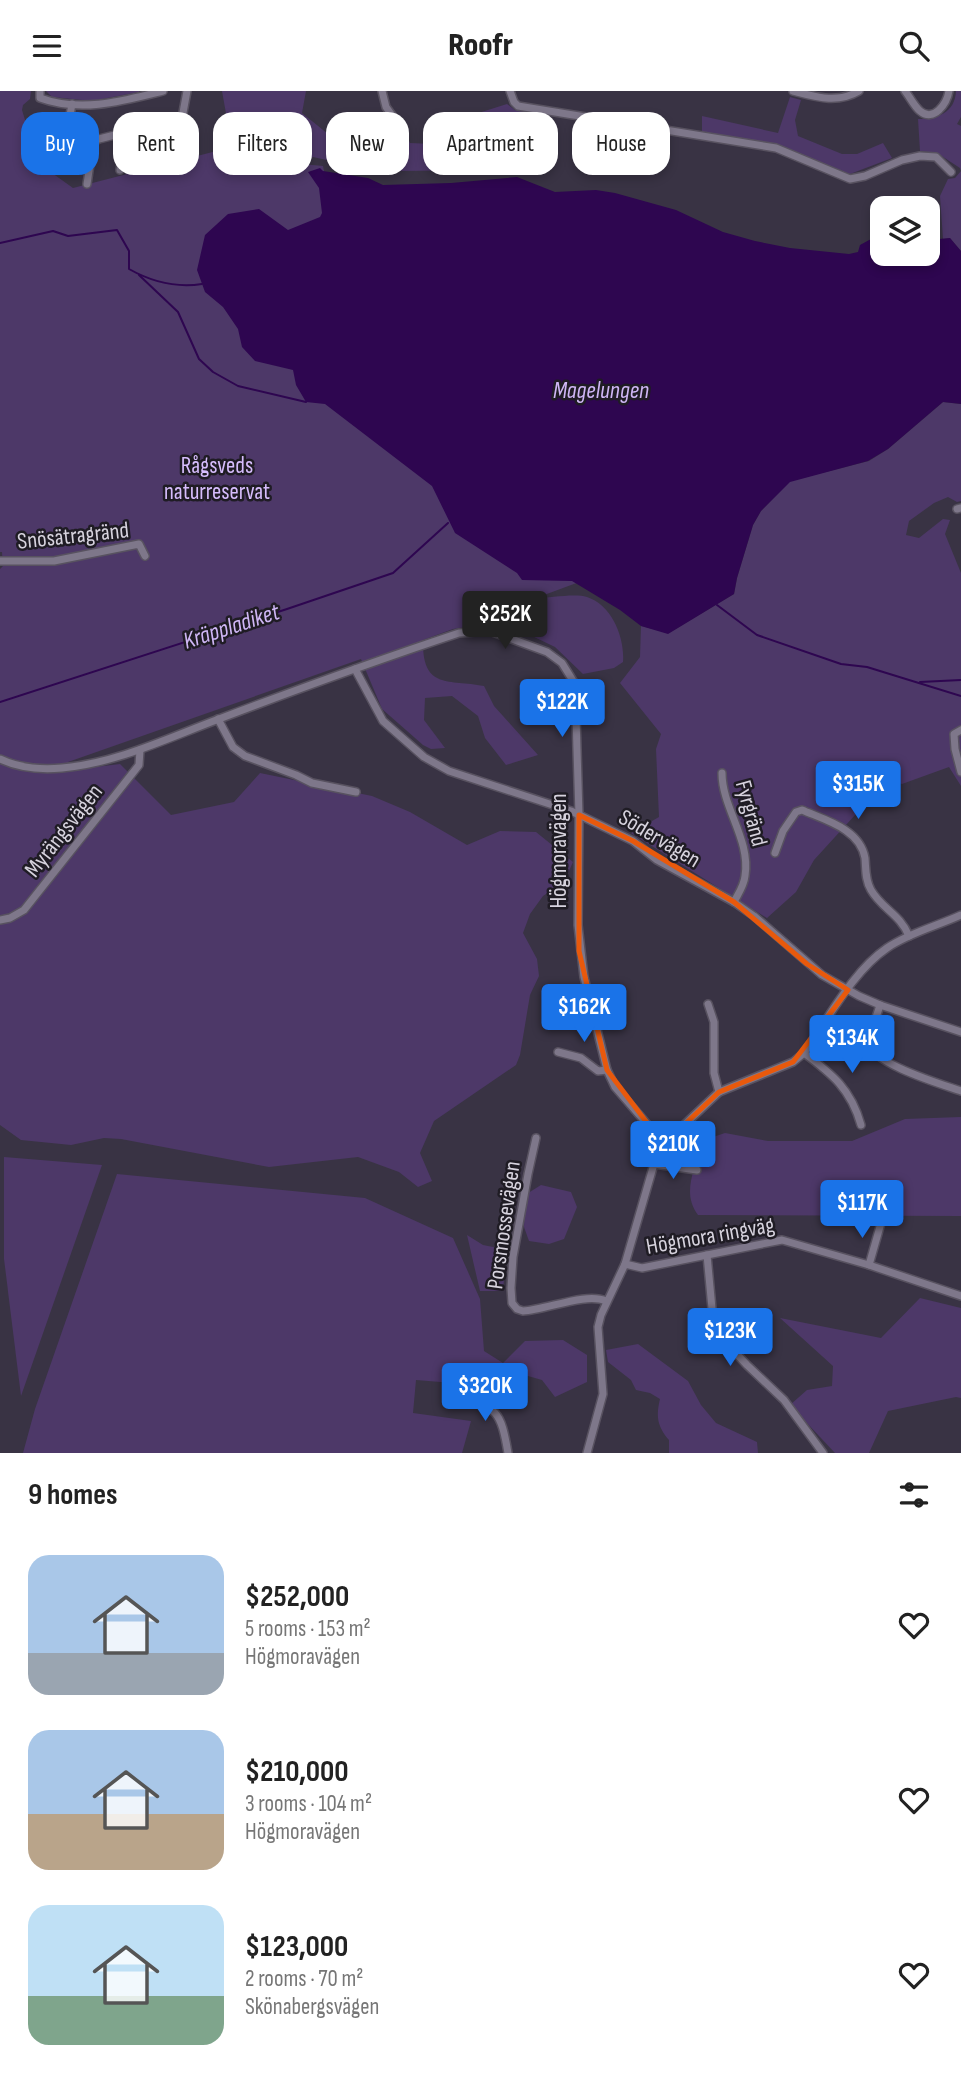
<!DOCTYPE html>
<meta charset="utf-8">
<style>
body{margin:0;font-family:"Sofia Sans Condensed",sans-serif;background:#f2f2f2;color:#222;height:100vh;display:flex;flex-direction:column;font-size:26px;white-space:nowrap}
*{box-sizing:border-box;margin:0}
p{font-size:23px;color:#767676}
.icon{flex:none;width:38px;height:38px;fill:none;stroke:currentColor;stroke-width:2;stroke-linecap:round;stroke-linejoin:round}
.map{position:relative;height:1362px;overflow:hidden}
.sheet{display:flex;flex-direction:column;background:#fff;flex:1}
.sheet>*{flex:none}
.guide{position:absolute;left:21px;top:21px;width:920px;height:63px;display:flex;gap:14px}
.tools{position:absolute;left:870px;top:105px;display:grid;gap:14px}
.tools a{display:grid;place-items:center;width:70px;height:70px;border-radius:14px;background:#fff;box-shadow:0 4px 10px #0003;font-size:35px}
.price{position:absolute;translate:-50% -60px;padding:0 16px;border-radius:7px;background:#1a73e8;color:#fff;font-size:23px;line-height:46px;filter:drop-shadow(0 2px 4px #0008)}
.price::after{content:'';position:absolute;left:50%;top:42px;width:21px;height:16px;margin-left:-10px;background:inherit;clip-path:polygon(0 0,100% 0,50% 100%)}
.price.on{background:#222;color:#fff}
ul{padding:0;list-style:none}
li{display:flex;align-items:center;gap:21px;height:175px;padding:0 28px}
li span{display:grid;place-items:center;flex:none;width:196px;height:140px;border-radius:21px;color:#555}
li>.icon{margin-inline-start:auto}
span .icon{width:84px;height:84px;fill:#fffc;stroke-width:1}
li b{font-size:30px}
h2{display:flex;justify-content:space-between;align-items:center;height:84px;padding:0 28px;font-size:30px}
.pill{padding:0 24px;border-radius:21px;background:#fff;box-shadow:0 4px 10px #0003;font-size:24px;line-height:63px}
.pill.on{background:#1a73e8;color:#fff}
header{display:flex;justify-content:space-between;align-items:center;height:91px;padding:0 28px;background:#fff;font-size:32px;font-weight:800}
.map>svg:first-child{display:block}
.green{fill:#4d3868}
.water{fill:#2e0650}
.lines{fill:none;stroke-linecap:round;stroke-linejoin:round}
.stream{stroke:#2e0650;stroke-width:2}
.street-casing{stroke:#585260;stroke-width:10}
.street{stroke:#7e778a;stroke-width:7}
.marked{fill:none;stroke:#e8590c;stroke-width:5;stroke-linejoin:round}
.labels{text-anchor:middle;stroke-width:5;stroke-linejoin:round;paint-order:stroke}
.park-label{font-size:23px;fill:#d7bdfd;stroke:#1f1c24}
.street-label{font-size:23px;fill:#d7d3de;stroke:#1f1c24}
.water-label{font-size:24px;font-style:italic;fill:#cfb6f5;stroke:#1f1c24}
</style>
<header><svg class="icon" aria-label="menu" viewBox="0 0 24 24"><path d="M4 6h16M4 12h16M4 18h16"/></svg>Roofr<svg class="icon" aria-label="search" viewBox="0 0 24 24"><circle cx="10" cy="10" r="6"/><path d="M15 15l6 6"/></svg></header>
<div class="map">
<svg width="961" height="1362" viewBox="0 0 961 1362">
<rect width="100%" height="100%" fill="#393344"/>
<!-- green -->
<g class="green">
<path d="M 0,0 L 31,0 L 30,8 L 23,14 L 22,19 L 38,72 L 73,97 L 232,56 L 222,0 L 306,0 L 302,22 L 328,43 L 350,48 L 355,65 L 380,59 L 385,50 L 405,41 L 410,52 L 432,53 L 434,62 L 445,61 L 475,53 L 477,41 L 472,24 L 507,13 L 515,19 L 533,22 L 532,27 L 548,30 L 545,69 L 539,82 L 534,83 L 517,77 L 503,79 L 399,80 L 358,76 L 313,66 L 302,73 L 323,75 L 351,216 L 590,487 L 536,507 C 550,507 575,502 587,506 C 612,514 625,547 623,571 L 614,577 L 583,583 L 555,556 L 528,543 L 495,532 L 453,538 L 423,549 C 422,599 448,588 484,595 L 494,615 L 538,664 L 506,674 L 485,647 L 478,625 L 452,605 L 425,607 L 424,629 L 445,657 L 431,658 L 423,654 L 382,618 L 361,568 L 68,671 L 71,679 L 120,673 L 171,724 L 234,711 L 260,682 L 372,705 L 410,721 L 467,754 L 500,740 L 536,741 L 573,771 L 564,791 L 543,805 L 530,823 L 523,842 L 537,868 L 539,885 L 530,904 L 520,964 L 516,974 L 434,1030 L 420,1062 L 432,1090 L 418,1096 L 399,1081 L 358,1066 L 269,1076 L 121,1048 L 104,1047 L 71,1054 L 21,1049 L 0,1034 L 0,478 L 3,475 L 2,461 L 0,461 Z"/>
<polygon points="46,0 139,0 139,1 92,10 52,6"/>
<path d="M 956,0 L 961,0 L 961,26 L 957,33 L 961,35 L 961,160 L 950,147 L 943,148 L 940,105 L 948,88 L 955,87 L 961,80 L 960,77 L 937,62 L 920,60 L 918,28 C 937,28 955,22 956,0 Z"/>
<polygon points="790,6 801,9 795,29 798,45 842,63 857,63 883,52 892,67 850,83 776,54 702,41 702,25 778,42"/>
<polygon points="943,311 961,313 961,410 957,411 948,406 934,412 909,430 906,444 919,447 943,428 950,429 945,443 961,482 961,695 949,676 902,693 887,689 814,769 796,801 767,827 631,742 659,726 656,658 661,643 620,592 640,566 641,535 669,542 734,503 737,487 753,434 761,420 790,390 869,370 888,358"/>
<path d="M 961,1026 L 961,1125 L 698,1124 C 681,1101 696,1080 699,1054 L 704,1049 L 725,1042 L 768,1050 L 852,1050 L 905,1028 Z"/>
<polygon points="4,1066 102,1074 21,1305 4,1168"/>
<polygon points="117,1083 365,1107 453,1147 480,1208 484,1260 503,1272 525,1250 563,1249 587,1264 587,1291 555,1306 542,1289 514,1281 502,1296 416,1289 413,1322 471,1330 462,1362 23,1362 35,1318"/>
<polygon points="541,1094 571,1101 577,1116 564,1148 549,1153 529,1150 524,1136 525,1104"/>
<polygon points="467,1144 483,1154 503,1158 506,1164 503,1200 480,1200"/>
<polygon points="920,1207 961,1217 961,1307 956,1306 888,1320 869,1362 835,1362 790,1314 807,1299 832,1295 833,1275 780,1227 881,1247"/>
<path d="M 638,1253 L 688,1290 L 701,1314 L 716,1332 L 757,1351 L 758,1362 L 669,1362 L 669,1349 C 657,1335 656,1325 660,1308 L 650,1302 L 636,1299 L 631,1289 L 608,1271 L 606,1259 Z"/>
</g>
<!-- water -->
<polygon class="water" points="320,77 323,80 368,87 383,94 451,92 517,86 555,101 596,99 615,102 676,119 723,141 755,150 790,157 849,163 858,161 860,154 882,142 882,163 928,163 928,149 950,147 961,160 961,313 943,311 888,358 868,370 790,391 761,420 753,434 737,487 734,503 668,543 641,535 620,519 572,490 522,489 517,482 455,442 432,395 325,313 306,311 296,294 293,279 255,270 242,256 238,238 223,216 205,201 197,179 205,144 228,123 259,118 288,139 320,126 322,122 319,97 308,81"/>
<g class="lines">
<!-- stream -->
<g class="stream">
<path d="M 0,152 L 53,140 L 68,145 L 117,139 L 129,160 L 129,178 C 152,191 176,197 202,193"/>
<polyline points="139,184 178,221 199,268 213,281 238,295 306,311"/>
<polyline points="717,514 757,544 841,573 867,576 961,605"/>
<polyline points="920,591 961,589"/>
<polyline points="0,611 287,518 393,482 448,432"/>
</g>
<defs>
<g id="street">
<path d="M 40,0 L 40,7 C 81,22 123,10 163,0"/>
<polyline points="187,0 182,27 190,39 187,54"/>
<polyline points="382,0 386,16 394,27"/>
<polyline points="510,0 514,11 518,15 776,57 850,88 865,85 902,69 920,65 936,66 951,81"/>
<path d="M 793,0 C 816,6 837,13 859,0"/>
<path d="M 905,0 C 910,6 914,15 920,20 C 934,32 947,12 949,0"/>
<path d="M 72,13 L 67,41 L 67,49 C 79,51 88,54 99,48 L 182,27"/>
<polyline points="62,59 67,49"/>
<polyline points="154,65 159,42 157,33"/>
<polyline points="120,79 126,42"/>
<polyline points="87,93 92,60 91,53"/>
<polyline points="957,418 961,417"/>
<polyline points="0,470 54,470 139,453 145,465"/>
<polyline points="355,578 383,630 424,666 449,680 571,720 633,750 657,769 734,811 754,825 822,884 859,905 880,914 961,941"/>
<polyline points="218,628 233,656 245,665 296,684 312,692 356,701"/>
<polyline points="961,639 954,643 955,658 961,681"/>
<path d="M 0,668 C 19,677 40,679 62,677 C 117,672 168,647 219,628 C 298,598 378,569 459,542 L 490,540 L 547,561 L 562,572 L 575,593 L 579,724 L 578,834 L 584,886 L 607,979 L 615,996 L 654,1041 L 666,1051 L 654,1073 L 625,1173 L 601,1224 L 598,1236 L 603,1303 L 587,1362"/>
<path d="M 722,682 C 722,717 751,749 745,785 C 744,795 738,803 734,811"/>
<path d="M 775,762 L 783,740 L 796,721 L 802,719 C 825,729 860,738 865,767 C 866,778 865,789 871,799 C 882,818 900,823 909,845"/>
<polyline points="0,829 10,827 24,819 139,674 140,659"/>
<polyline points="708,913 714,931 714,982 719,1001"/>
<path d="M 880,914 C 877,925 870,940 870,952 C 869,972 944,994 961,1000"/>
<polyline points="558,961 581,967 598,980 607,979"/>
<path d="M 804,962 C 832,983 851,998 861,1034"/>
<path d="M 536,1047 L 528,1083 L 513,1166 L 511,1197 L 512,1212 L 517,1218 L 523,1220 C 546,1219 586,1201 606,1210"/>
<path d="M 666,1051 L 719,1001 L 793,971 L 804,962 C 828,928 853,880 887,857 C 909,842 937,835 961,824"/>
<polyline points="654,1073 697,1079"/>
<polyline points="707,1164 714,1239 747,1274 784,1309 823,1362"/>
<polyline points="625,1173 642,1177 782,1149 869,1174 961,1205"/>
<polyline points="869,1174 881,1132"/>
<path d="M 456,1310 C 497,1313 501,1321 508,1362"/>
</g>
</defs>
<!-- street casing -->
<use href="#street" class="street-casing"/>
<!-- street -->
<use href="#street" class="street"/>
</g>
<!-- marked area -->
<path class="marked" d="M 579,724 L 633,750 L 734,811 L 807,873 L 848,899 L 793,971 L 719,1001 L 666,1051 L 654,1041 L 607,979 L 579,860 Z"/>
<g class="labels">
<!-- park labels -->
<g class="park-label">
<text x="217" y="382">Rågsveds<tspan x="217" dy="26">naturreservat</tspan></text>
</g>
<!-- street labels -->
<g class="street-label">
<text transform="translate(73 444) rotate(-6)" y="8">Snösätragränd</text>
<text transform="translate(752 722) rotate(75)" y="8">Fyrgränd</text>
<text transform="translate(63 739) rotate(-52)" y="8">Myrängsvägen</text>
<text transform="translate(660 747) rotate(31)" y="8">Södervägen</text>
<text transform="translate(558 760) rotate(-90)" y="8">Högmoravägen</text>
<text transform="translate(503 1134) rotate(-82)" y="8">Porsmossevägen</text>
<text transform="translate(710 1144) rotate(-10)" y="8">Högmora ringväg</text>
</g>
<!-- water labels -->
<g class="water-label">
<text x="601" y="307">Magelungen</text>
<text transform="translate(231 535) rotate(-18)" y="8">Kräppladiket</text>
</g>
</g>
</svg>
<div class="tools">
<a><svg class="icon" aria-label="layers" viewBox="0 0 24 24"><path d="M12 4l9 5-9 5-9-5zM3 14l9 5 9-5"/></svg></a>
</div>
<b class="price on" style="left:505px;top:560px">$252K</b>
<b class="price" style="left:562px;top:648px">$122K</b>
<b class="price" style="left:858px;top:730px">$315K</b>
<b class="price" style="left:584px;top:953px">$162K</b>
<b class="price" style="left:852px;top:984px">$134K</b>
<b class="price" style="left:673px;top:1090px">$210K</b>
<b class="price" style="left:862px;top:1149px">$117K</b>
<b class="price" style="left:730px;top:1277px">$123K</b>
<b class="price" style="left:485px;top:1332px">$320K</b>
<div class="guide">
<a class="pill on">Buy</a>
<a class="pill">Rent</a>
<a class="pill">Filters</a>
<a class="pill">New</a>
<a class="pill">Apartment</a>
<a class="pill">House</a>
</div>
</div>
<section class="sheet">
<h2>9 homes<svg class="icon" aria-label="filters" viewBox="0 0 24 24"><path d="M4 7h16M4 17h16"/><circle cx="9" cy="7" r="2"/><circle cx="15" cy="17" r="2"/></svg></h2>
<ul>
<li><span style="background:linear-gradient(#a9c7e8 70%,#9aa5b1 0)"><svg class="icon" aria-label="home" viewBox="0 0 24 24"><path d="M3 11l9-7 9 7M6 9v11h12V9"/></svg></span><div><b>$252,000</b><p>5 rooms · 153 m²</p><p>Högmoravägen</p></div><svg class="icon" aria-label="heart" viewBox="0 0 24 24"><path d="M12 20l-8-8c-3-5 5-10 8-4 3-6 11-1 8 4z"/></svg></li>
<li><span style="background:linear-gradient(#a9c7e8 60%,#b9a48a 0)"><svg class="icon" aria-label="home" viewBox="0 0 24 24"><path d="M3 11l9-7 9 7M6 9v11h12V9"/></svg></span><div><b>$210,000</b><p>3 rooms · 104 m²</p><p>Högmoravägen</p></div><svg class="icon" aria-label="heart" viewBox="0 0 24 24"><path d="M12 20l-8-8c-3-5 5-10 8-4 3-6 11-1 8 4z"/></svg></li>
<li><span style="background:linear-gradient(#bfe0f5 65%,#7fa58c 0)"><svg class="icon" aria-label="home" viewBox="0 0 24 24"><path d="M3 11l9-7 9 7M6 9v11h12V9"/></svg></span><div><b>$123,000</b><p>2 rooms · 70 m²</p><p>Skönabergsvägen</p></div><svg class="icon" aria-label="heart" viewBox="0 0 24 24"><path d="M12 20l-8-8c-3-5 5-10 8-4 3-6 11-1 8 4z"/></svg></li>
</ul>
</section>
